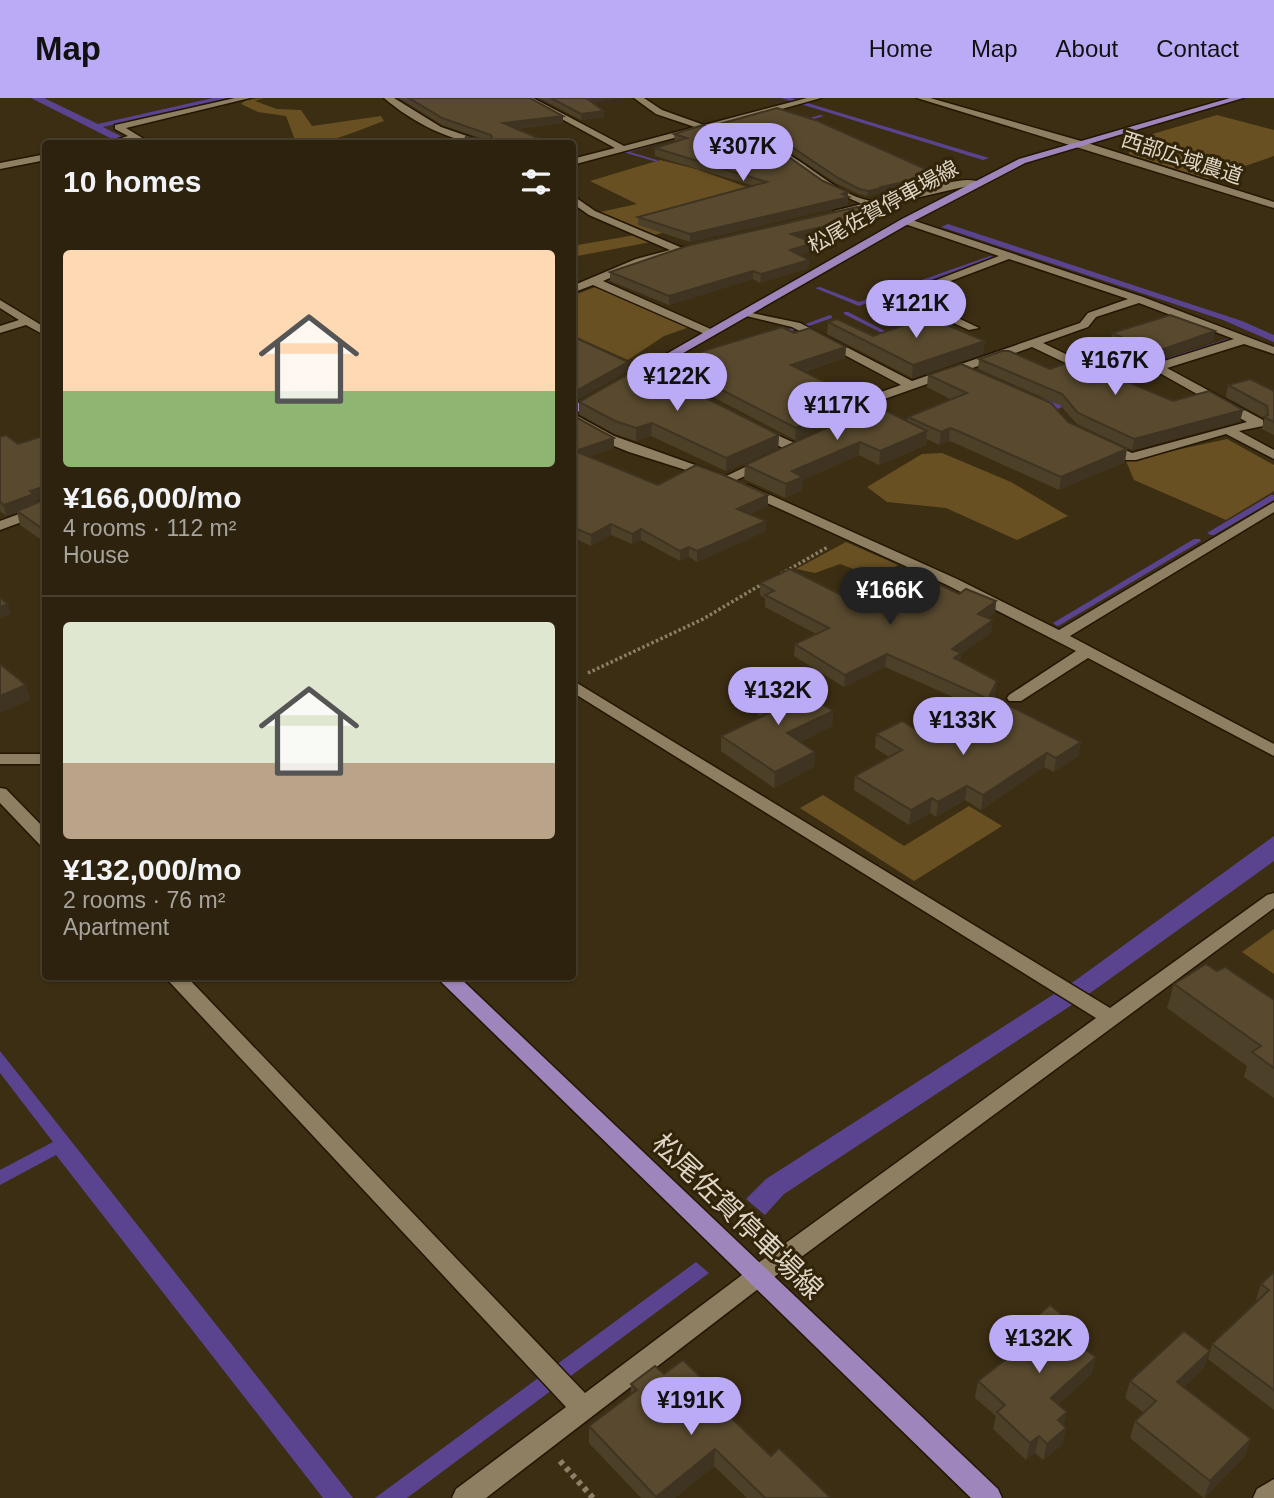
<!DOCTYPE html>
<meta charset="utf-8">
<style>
body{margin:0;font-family:Arial,"Noto Sans JP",sans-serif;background:#392f1c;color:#f1f3f6;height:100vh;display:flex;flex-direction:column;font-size:26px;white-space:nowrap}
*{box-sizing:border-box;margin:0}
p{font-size:23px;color:#a7a49e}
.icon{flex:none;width:38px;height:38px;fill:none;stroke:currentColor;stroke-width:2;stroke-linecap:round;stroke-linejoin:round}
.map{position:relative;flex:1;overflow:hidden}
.side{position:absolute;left:42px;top:42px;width:534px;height:840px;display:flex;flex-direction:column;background:#2d220e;border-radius:7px;box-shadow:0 2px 5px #0004,0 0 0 2px #483f2e}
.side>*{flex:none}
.price{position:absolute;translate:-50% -60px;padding:0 16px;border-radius:24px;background:#bbaaf6;color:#111;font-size:23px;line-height:46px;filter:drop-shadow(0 2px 4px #0008)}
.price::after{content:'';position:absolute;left:50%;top:42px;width:21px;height:16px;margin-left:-10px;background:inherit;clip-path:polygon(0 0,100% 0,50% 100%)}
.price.current{background:#222;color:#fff}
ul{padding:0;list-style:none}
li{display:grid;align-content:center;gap:14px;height:371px;padding:0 21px}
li+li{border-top:2px solid #483f2e}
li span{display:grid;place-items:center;height:217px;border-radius:7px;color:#555}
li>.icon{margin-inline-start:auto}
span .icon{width:126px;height:126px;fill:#fffc;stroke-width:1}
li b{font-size:30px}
h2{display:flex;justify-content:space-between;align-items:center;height:84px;padding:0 21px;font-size:30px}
header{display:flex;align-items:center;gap:42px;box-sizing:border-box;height:98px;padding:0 35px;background:#bbaaf6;color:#111}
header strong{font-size:33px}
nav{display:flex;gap:38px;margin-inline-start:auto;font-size:24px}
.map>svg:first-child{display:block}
.green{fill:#685022}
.water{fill:#5a4490}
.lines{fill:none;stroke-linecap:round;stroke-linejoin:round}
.stream{fill:#5a4490;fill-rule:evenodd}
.minor-casing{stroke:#231600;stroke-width:3}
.major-casing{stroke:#231600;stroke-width:3}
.path-far1{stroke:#8b806a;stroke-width:3.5;stroke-dasharray:2.5 2.5;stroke-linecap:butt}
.path{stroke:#8b806a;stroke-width:6;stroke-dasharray:4.5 4.5;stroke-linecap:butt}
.minor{fill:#8f7f62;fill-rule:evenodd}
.major{fill:#9e86bd;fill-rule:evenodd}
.wall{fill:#4d4028}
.shaded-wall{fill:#3e3421}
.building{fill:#594a2f;stroke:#3e3421;stroke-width:2}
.labels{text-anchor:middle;stroke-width:6;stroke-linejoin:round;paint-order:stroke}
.far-street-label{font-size:21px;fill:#ddd5c5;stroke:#322409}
.near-street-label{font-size:28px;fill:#ddd5c5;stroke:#322409}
</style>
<header>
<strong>Map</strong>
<nav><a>Home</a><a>Map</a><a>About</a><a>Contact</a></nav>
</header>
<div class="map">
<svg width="1274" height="1400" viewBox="0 0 1274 1400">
<rect width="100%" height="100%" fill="#3c2e13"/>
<!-- green -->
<g class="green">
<path d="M 264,0 L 255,3 L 277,11 L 301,12 L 312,28 L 381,18 L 384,23 C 355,33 325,50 295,42 L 286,18 L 258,14 L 241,6 L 246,2 Z"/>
<polygon points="1217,17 1274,32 1274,58 1207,81 1129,56 1129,43"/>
<polygon points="660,62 696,71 755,92 732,114 655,137 600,114 637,106 590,83"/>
<polygon points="635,137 651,144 572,159 572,148"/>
<polygon points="598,188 690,229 664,238 628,262 572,237 572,198"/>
<polygon points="1227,341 1274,367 1274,393 1226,422 1134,382 1126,363"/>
<polygon points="942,355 1011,384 1068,418 1017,442 946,410 887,404 867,389 922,356"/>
<polygon points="846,444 898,467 877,480 840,466 815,475 796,471"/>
<polygon points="823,697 904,748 969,708 1002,728 914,783 800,710"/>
<polygon points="1274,831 1274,876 1242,854"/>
</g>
<!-- water -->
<g class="water">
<polygon points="31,0 44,0 98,26 213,0 228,0 103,29 136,46 120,45"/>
<polygon points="781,0 791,0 989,60 983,62"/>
<polygon points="948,126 1242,223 1274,237 1274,244 1223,222 941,129"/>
<polygon points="1274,738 1274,763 1093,893 784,1096 765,1117 746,1101 766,1081 1076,882"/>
<polygon points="0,953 353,1400 323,1400 56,1057 0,1087 0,1072 53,1044 0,975"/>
<polygon points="696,1164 709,1175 407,1400 375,1400"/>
</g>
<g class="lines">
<!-- stream -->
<g class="stream">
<polygon points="820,17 824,18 799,25 797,24"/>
<polygon points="683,36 687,37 630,54 657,62 657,64 623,54"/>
<polygon points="990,158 995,159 859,208 815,190 820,189 859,204"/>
<polygon points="844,214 848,214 899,240 894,241 844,216"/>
<polygon points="830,217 832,218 832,220 806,229 803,227"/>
<polygon points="792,230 797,231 777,238 774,236"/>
<polygon points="1230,240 1235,241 1120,278 1106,285 1101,284 1116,276"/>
<polygon points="1042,300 1058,306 1070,301 1075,302 1058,311 1040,303 1039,302"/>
<polygon points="1271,397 1274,397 1274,402 1214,437 1211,437 1207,435"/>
<polygon points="1194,441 1200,441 1201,443 1060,527 1057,528 1053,525"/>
</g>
<defs>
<g id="minor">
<polygon points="235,0 250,0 126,30 152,46 141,46 134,42 103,46 128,38 115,31 115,27"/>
<path d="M 384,0 L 394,0 L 441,29 L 490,46 C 453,46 412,24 384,0 Z"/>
<polygon points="523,0 533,0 624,48 695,29 656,16 634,0 644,0 662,12 704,27 807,0 821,0 713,30 723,33 723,37 704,32 572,67 572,61 615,50"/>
<polygon points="917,0 930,0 1081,43 1274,104 1274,110"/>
<path d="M 763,45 C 802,56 832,96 871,103 C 894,107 960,72 981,85 L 837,118 L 834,117 L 834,113 L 862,106 L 824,89 L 777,55 L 760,50 L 759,48 Z"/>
<polygon points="46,56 46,62 0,71 0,65"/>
<polygon points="572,97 595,113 680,149 688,149 688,153 644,165 603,183 715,233 715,237 707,237 593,187 572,195 572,188 636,161 670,152 589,117 572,105"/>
<path d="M 906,120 L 1143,199 L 1274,249 L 1274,256 L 1244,246 L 1167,270 L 1263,322 L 1263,328 L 1239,333 L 1274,352 L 1274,361 L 1226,336 L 1136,362 L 1126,362 L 1100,347 L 1106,343 L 1132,355 L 1247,324 L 1156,273 L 1112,287 L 1032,249 L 873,305 C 867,319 860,331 843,329 L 843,323 L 855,318 L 864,300 L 901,287 L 792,229 L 742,217 L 742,213 L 800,225 L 912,283 L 1080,225 L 1088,215 L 1128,201 L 1009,161 L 916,196 L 916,200 L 979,230 L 969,232 L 907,204 L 905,194 L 999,158 L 902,125 L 901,123 ZM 1139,205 L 1234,241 L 1113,279 L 1043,245 L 1088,229 L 1096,219 Z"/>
<polygon points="0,202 46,230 46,238 26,227 0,235 0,228 19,222 0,210"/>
<polygon points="572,315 614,338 723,377 721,380 711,380 629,354 604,344 572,324"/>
<polygon points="759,329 799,347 800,350 794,354 789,353 755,336 753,333"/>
<polygon points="764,360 769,361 769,367 732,384 722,384 720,381"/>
<polygon points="748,387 957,481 1059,532 1274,404 1274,414 1070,538 1274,646 1274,658 1088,560 1021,603 1009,603 1007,600 1009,597 1076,553 947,487 743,394 741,391"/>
<polygon points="46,406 46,415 0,432 0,423"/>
<polygon points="572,582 1110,910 1267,797 1274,795 1274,810 766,1185 486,1400 452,1400 456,1391 566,1309 164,878 186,878 585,1295 750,1171 1096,920 572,594"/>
<rect x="0" y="656" width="46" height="10"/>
<polygon points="0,690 6,691 46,732 46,748 40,747 0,705"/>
<polygon points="1274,1381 1274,1400 1253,1400 1257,1391"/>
</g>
<g id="major">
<polygon points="1230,0 1243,0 1025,65 910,125 631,285 621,282 902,121 1019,61"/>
<polygon points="600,293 606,297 604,300 572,317 572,308"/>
<polygon points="435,878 458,878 998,1391 1002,1400 971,1400"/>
</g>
</defs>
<!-- minor casing -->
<use href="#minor" class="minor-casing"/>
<!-- major casing -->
<use href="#major" class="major-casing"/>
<!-- path-far1 -->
<g class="path-far1">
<polyline points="781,476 828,449"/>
<polyline points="588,575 703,521 764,485"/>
</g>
<!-- path -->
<polyline class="path" points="560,1363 593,1400"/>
<!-- minor -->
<use href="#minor" class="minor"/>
<!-- major -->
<use href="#major" class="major"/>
</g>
<!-- wall -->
<g class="wall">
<polygon points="399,0 530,0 563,18 563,25 516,31 538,40 538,46 465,46 465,39 483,41 442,27"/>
<polygon points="539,0 621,0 592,4 604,13 604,19 581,22"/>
<polygon points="723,25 939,82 882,94 882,95 867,98 859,96 837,86 779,47 723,30"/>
<polygon points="674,36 823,83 848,94 848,107 690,144 638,127 638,119 754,88 655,58 655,50 675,44"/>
<polygon points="874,125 804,141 813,153 800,157 809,162 808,170 760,185 753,181 669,207 610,183 610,174"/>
<polygon points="828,224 873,238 985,243 983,256 912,280 827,236"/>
<polygon points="794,235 846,249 845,260 804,274 855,311 853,316 795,342 667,275 667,264"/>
<polygon points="1112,235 1213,243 1153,263 1111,245"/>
<polygon points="979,261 1050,271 1173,303 1243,312 1240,323 1132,352 1077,326 1060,307 978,271"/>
<polygon points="928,277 1068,324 1125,364 1059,392 957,346 949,343 939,347 927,341 926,347 879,367 859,357 803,382 802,392 785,400 744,381 745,367 907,324 908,319 952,302 927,289"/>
<polygon points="1228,287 1274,293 1274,337 1262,331 1264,320 1226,299"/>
<polygon points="579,304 779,337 778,350 726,373 651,338 636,343 615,336 579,316"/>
<polygon points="572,317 614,350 589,358 658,387 768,408 750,416 766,423 766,433 697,464 689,459 680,463 641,442 632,446 611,437 591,448 572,439"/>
<polygon points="0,339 36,405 46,401 46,445 20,427 17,414 6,418 0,413"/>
<polygon points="760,485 869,511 959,496 996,503 995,515 988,520 992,534 961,556 960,564 997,583 995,595 987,614 885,569 844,589 794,558 795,546 816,536 765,509 765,500 760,497"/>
<polygon points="753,598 833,613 832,628 800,644 815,654 814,669 774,690 721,653 721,638 761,619 753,613"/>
<polygon points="876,636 927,638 945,642 1081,644 1078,658 1054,674 1044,669 981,712 965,702 936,719 930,715 909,727 854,692 855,678 889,659 875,650"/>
<polygon points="1174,886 1274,902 1274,1000 1244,979 1247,968 1167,910"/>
<polygon points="1274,1174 1274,1312 1208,1261 1212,1246 1258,1203 1256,1202 1261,1186"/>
<polygon points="1016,1236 1091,1240 1088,1253 1092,1276 1058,1306 1064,1328 1066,1330 1062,1347 1043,1362 1035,1355 1026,1362 993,1331 996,1318 975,1300 978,1283 1015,1255 1013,1253"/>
<polygon points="1204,1270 1184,1289 1245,1358 1204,1400 1130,1340 1135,1323 1144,1315 1125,1300 1130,1283"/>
<polygon points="664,1276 710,1288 710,1299 771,1358 831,1400 747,1400 714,1368 675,1400 641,1400 589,1345 589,1328 631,1297 631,1286"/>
</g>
<!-- shaded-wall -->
<g class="shaded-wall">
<polygon points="584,0 621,0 584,5"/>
<polygon points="604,13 604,19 581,22 581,16"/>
<polygon points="563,18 563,25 504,32 503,25"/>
<polygon points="538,40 538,46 513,46"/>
<polygon points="939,77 939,82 882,94 882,95 867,98 868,93 881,89"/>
<polygon points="848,94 848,107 690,144 690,136"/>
<polygon points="874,117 874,125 791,144 791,136"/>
<polygon points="814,145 813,153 790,160 790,152"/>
<polygon points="809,162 808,170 760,185 761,176"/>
<polygon points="578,169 579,183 572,184 572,170"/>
<polygon points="753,173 753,181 669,207 669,198"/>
<polygon points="1215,233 1213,243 1153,263 1155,254"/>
<polygon points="985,243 983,256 912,280 913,267"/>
<polygon points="846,249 845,260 790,278 791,267"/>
<polygon points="628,264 628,273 572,305 572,295"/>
<polygon points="856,300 855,311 853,316 795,342 796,330"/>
<polygon points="1243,312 1240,323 1132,352 1134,341"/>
<polygon points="652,325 651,338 636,343 636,330"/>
<polygon points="950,330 949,343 939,347 941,334"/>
<polygon points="927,333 926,347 879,367 880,353"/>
<polygon points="779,337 778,350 726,373 726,360"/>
<polygon points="614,340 614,350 575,363 575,353"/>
<polygon points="860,344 859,357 803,382 802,392 785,400 786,386 792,373"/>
<polygon points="1127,351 1125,364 1059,392 1061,379"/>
<polygon points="46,388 46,400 35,403 36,407 6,418 4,407 30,393"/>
<polygon points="768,397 768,408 737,421 737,411"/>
<polygon points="766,423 766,433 697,464 697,453"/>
<polygon points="611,426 611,437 591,448 591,437"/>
<polygon points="641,431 641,442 632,446 632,436"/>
<polygon points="689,449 689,459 680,463 680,453"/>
<polygon points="996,503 995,515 977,528 978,516"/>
<polygon points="8,506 11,516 0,521 0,509"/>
<polygon points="993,522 992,534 961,556 959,568 952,573 952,551"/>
<polygon points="887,556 885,569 844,589 845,577"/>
<polygon points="997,583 995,595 987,614 988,601"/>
<polygon points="26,587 30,602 0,615 0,598"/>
<polygon points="833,613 832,628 786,651 787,635"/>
<polygon points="1081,644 1078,658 1054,674 1056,660"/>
<polygon points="815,654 814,669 774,690 775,674"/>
<polygon points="1047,655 1044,669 981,712 983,697"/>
<polygon points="967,688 965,702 936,719 938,704"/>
<polygon points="932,700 930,715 909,727 911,712"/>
<polygon points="1091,1240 1087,1257 1082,1249"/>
<polygon points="1210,1253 1204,1270 1172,1301 1177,1284"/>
<polygon points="1096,1259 1092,1276 1047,1317 1051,1300"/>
<polygon points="710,1288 710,1305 703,1293"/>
<polygon points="1067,1314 1063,1331 1058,1322"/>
<polygon points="1066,1330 1062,1347 1043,1362 1047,1346"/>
<polygon points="1039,1338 1035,1355 1026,1362 1030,1345"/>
<polygon points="1251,1341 1245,1358 1204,1400 1210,1383"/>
<polygon points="715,1351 714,1368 675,1400 656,1400 656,1399"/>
</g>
<!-- building -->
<g class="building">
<polygon points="409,0 530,0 563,18 503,25 538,40 513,46 480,46 465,39 489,42 492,39 491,37 442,20"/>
<polygon points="551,0 586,0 604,13 581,16"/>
<polygon points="777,10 818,23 939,77 881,89 883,90 868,93 859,91 838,80 780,41 723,25"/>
<polygon points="703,27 776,50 823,83 848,94 842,96 849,99 690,136 638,119 767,84 655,50 687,40 674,36"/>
<polygon points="857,109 874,117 791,136 814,145 790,152 809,162 761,176 753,173 669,198 610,174 690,147"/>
<polygon points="572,165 578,169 572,170"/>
<polygon points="1170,217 1215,233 1155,254 1112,235"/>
<polygon points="928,219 985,243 913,267 828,224 837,221 873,238"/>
<polygon points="782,229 794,235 810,230 846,249 791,267 856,300 854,304 796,330 667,264"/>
<polygon points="572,238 628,264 572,295"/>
<polygon points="1002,253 1009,253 1050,271 1075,262 1173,303 1209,293 1243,312 1134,341 1078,315 1062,296 979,261"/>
<polygon points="961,266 1051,305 1068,324 1127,351 1061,379 958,333 950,330 941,334 908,319 967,295 928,277"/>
<polygon points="643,268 779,337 726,360 652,325 636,330 615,323 579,304"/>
<polygon points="1250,281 1274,293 1274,324 1264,319 1268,317 1267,308 1228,287"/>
<polygon points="870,305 927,333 880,353 860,344 792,373 803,379 786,386 745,367 866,312"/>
<polygon points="572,317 614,340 575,353 658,387 696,367 721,376 768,397 737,411 766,423 697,453 689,449 680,453 641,431 632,436 611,426 591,437 572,429"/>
<polygon points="6,337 18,346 46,337 46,388 30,393 34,396 4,407 0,404 0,339"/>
<polygon points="46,401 46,433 17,413"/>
<polygon points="790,471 869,511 926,480 959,496 966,491 996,503 978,516 993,522 952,551 961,555 954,560 997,583 988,601 887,556 845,577 795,546 829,530 765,497 774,493 760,485"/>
<polygon points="0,500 8,506 0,509"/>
<polygon points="0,566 26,587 0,598"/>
<polygon points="785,583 833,613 787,635 815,654 775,674 721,638 775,612 753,598"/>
<polygon points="1004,605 1081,644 1056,660 1047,655 983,697 967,688 938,704 932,700 911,712 855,678 902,652 876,636 902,623 927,638 933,635 945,642"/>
<polygon points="1206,866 1217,873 1225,869 1274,902 1274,970 1252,954 1261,948 1174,886"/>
<polygon points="1274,1174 1274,1292 1212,1246 1269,1192 1261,1186"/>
<polygon points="1050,1207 1091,1240 1082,1249 1096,1259 1051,1300 1067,1314 1058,1322 1066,1330 1047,1346 1039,1338 1030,1345 997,1314 1005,1307 978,1283 1027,1245 1016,1236"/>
<polygon points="1184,1233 1210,1253 1177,1284 1251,1341 1210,1383 1135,1323 1156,1303 1130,1283"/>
<polygon points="683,1262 710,1288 703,1293 771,1358 779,1350 831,1400 765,1400 715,1351 656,1399 589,1328 637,1292 631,1286 655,1268 664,1276"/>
</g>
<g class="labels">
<!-- far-street labels -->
<g class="far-street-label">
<text transform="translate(1182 60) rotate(18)" y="7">西部広域農道</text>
<text transform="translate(883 109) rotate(-29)" y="7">松尾佐賀停車場線</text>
</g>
<!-- near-street labels -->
<g class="near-street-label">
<text transform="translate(738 1118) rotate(44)" y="10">松尾佐賀停車場線</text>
</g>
</g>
</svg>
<b class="price" style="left:743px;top:85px">¥307K</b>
<b class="price" style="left:916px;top:242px">¥121K</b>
<b class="price" style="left:1115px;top:299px">¥167K</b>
<b class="price" style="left:677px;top:315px">¥122K</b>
<b class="price" style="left:837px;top:344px">¥117K</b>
<b class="price current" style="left:890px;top:529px">¥166K</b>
<b class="price" style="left:778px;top:629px">¥132K</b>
<b class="price" style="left:963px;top:659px">¥133K</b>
<b class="price" style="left:1039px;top:1277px">¥132K</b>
<b class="price" style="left:691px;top:1339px">¥191K</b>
<section class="side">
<h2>10 homes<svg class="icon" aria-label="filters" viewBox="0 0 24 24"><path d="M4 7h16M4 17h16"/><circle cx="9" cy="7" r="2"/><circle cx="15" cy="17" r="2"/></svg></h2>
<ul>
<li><span style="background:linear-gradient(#ffd9b3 65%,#8fb573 0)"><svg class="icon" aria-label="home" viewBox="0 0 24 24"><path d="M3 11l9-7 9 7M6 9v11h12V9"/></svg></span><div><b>¥166,000/mo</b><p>4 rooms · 112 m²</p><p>House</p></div></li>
<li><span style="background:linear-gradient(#dfe7d0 65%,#b9a48a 0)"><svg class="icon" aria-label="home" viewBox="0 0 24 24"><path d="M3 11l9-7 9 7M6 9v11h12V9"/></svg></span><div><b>¥132,000/mo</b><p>2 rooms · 76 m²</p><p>Apartment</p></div></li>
</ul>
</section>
</div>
